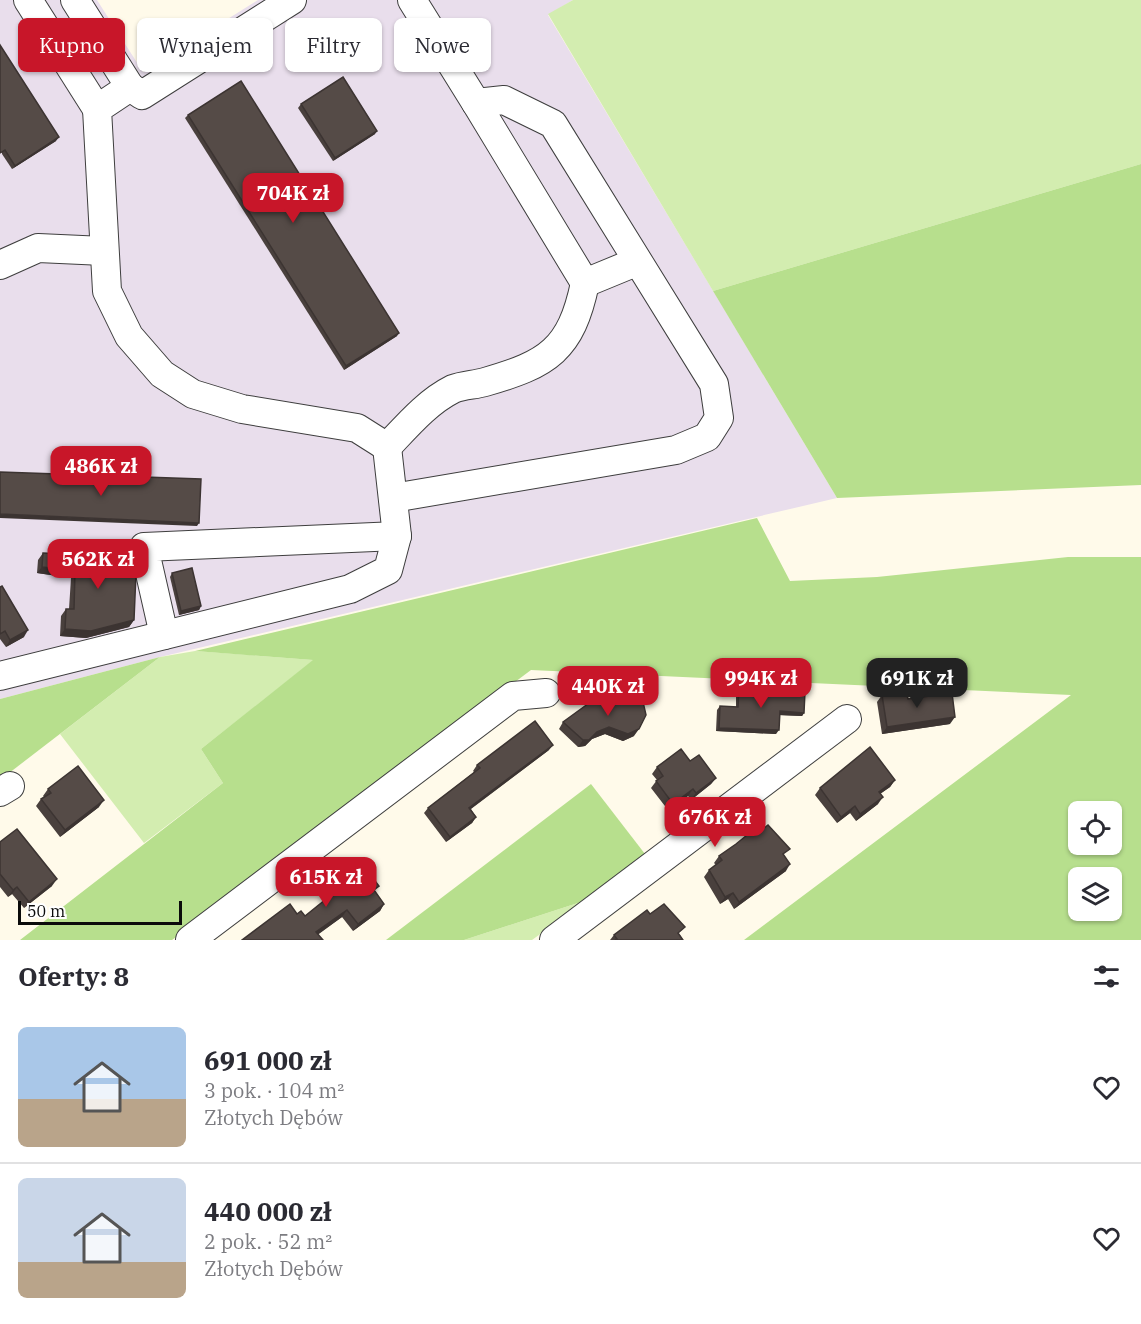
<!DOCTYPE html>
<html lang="pl">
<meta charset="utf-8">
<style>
body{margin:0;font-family:"IBM Plex Serif",serif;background:#f2f2f3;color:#2b2b33;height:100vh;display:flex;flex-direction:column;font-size:22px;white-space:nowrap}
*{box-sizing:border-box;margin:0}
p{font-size:20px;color:#7c7c81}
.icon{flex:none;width:33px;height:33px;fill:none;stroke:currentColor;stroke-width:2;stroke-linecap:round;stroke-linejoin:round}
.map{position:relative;height:940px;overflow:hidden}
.panel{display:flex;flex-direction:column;background:#fff;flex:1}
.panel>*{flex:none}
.hud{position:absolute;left:18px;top:18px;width:600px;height:54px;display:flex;gap:12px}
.buttons{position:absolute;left:1068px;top:801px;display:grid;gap:12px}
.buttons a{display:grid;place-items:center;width:54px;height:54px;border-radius:9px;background:#fff;box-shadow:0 2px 4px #0004;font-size:30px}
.scale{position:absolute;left:18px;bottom:15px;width:164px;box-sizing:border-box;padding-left:6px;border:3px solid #0b0b0b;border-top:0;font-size:16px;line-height:21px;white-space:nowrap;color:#0b0b0b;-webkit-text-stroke:4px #fff;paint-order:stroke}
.price{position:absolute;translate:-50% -51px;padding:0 14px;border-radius:12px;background:#c81629;color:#fff;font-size:20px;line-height:39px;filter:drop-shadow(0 2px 3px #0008)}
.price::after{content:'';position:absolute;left:50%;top:36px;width:18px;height:14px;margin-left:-9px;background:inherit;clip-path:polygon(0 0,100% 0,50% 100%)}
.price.current{background:#222;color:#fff}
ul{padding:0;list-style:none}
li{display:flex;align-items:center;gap:18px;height:150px;padding:0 18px}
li+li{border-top:2px solid #e1e1e2}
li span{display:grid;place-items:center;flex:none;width:168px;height:120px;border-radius:9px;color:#555}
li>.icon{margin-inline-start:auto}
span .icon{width:72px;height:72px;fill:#fffc;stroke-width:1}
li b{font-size:26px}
h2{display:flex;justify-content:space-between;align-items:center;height:72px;padding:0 18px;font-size:26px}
.pill{padding:0 21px;border-radius:9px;background:#fff;box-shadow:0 2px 4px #0004;font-size:21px;line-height:54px}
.pill.current{background:#c81629;color:#fff}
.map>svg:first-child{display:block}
.industrial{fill:#e9deec}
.green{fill:#d3edb0}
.forest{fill:#b7df8d;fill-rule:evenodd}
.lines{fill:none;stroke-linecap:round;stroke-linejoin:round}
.minor-casing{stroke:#3e3e3e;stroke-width:30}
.minor{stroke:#fff;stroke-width:28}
.wall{fill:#49403d}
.shaded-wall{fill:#3c3432}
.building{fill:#554b47;stroke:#3c3432;stroke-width:1.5}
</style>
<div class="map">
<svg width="1141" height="940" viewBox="0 0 1141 940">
<rect width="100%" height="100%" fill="#fffaea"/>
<!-- industrial -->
<polygon class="industrial" points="0,0 97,0 143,72 258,0 573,0 548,15 837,498 160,657 0,699"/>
<!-- green -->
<g class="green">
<polygon points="573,0 1141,0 1141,164 713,291 548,14"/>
<polygon points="195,651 314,660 201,749 223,783 144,843 60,734 160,657"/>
<polygon points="587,900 532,940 464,940"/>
</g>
<!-- forest -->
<g class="forest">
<polygon points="1141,164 1141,485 837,498 713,291"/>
<path d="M 757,518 L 790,581 L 877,577 L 1068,557 L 1141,557 L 1141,940 L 744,940 L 1071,695 L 531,670 L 172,940 L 20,940 L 223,783 L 201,749 L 313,660 L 195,651 ZM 1078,812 L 1112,812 L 1112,844 L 1078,844 ZM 1078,878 L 1112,878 L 1112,910 L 1078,910 Z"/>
<polygon points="160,657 0,780 0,699"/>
<polygon points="591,784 645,854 587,900 464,940 386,940"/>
</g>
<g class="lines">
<defs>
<g id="minor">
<polyline points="28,0 97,109"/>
<polyline points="75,0 130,87 97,109 107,291 129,336 162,374 193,394 242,409 357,428 387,447"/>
<polyline points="130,87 142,95 292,0"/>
<polyline points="0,265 38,248 104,251"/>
<polyline points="585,283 636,262"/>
<path d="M 387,447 C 407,426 427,402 453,389 C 463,385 475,385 485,382 C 548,364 571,350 585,283 L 476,103"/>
<polyline points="393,498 676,450 707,437 719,418 714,384 553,124 504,100 476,103 412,0"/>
<polyline points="164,635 144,547 397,536 387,447"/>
<polyline points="0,676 350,589 388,570 397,536"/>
<polyline points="0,792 10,786"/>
<polyline points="190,940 513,696 546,693"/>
<polyline points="554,940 847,719"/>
</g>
</defs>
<!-- minor casing -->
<use href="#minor" class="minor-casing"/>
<!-- minor -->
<use href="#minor" class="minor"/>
</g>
<!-- wall -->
<g class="wall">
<polygon points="0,45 56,141 12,169 2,154"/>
<polygon points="301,104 375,134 333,161 298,108"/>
<polygon points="188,115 397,336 344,370 185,118"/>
<polygon points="43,553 130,573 134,620 129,627 86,638 60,636 61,616 66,609 69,609 71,578 37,573 38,560"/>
<polygon points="172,573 201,606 199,610 179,615 170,577"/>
<polygon points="0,587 24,637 6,647 0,639"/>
<polygon points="739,688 804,713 802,716 780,715 776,734 716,731 717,710 720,706 736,707 736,691"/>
<polygon points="882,695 908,699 950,724 882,734 877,702"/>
<polygon points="563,722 634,736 623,741 605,734 592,739 585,746 578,747 559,729"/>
<polygon points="549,750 471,809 476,817 472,823 446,842 424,813 428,808 474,772 473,771 477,765"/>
<polygon points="690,761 716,778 711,784 691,800 688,796 668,810 651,788 657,780 652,774 657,767"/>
<polygon points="895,780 890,787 880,794 878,804 856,821 850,813 837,823 815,795 820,788"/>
<polygon points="48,789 99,807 60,837 36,806 41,799 44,797 43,796"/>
<polygon points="0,842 52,886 24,908 12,894 8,897 0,887"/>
<polygon points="719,856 785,856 786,871 734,909 728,899 720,904 704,877 709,870 716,865 714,863"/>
<polygon points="351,868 375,891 384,904 380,911 353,931 342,917 318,934 297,914 305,916 325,900 321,894 326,887 322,883 327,876"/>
<polygon points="650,914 680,935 683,940 610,940 614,935"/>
</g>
<!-- shaded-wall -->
<g class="shaded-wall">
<polygon points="377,131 375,134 333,161 335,158"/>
<polygon points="59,137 56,141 12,169 15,166"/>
<polygon points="399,333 397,336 344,370 346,366"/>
<polygon points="0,514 199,523 197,526 0,518"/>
<polygon points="42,567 75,571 71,578 37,573"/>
<polygon points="201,606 199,610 179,615 181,611"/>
<polygon points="134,620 129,627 86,638 60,636 65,629"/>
<polygon points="28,630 24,637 6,647 10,640"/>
<polygon points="780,711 804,713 802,716 777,715"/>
<polygon points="955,717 950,724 882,734 887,727"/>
<polygon points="609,727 639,729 634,736 623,741 605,734 592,739 585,746 578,747 583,740 597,732"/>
<polygon points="719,728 779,730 776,734 716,731"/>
<polygon points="553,745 549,750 465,813 469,808"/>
<polygon points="716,778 711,784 691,800 696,793"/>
<polygon points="895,780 890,787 874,798 879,792"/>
<polygon points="693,789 688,796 668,810 673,804"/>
<polygon points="883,797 878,804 856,821 860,814"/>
<polygon points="104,800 99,807 60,837 65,830"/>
<polygon points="855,806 850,813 837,823 841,817"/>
<polygon points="476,817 472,823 446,842 450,837"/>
<polygon points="790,864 786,871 734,909 739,902"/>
<polygon points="57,879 52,886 24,908 29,902"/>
<polygon points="17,887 12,894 8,897 13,890"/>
<polygon points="733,893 728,899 720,904 725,897"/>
<polygon points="384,904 380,911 353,931 358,924"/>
<polygon points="347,910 342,917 312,939 316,932"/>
</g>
<!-- building -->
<g class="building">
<polygon points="0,45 59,137 15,166 5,150 0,153"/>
<polygon points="343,77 377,131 335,158 301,104"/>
<polygon points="241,81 399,333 346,366 188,115"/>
<polygon points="0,472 201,479 199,523 0,514"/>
<polygon points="43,553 131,558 130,573 136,573 134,620 91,631 65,629 66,609 74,609 75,571 42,567"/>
<polygon points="192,568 201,606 181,611 172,573"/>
<polygon points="2,586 28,630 10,640 5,631 0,634 0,587"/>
<polygon points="739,688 805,691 804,713 780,711 779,730 719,728 720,706 738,707"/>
<polygon points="906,691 908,699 952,693 955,717 887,727 882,695"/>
<polygon points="633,694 643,702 646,715 639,729 628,734 609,727 597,732 589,740 583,740 563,722 596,698 609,702 619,696"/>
<polygon points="535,721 553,745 469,808 476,817 450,837 428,808 480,768 477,765"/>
<polygon points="870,747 895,780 879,792 883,797 860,814 855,806 841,817 820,788"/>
<polygon points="681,749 690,761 699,755 716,778 696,793 693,789 673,804 656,781 663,776 657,767"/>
<polygon points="78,766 104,800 65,830 41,799 51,793 48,789"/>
<polygon points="768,825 790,849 783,854 790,864 739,902 733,893 725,897 709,870 722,860 719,856 736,844 752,831 755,835"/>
<polygon points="17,829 57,879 29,902 17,887 13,890 0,874 0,842"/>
<polygon points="346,862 351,868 357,863 363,871 366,869 379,886 374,890 384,904 358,924 347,910 316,932 323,940 242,940 290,904 297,914 301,911 305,916 331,895 326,887 332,882 327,876"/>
<polygon points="664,904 685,927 678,933 683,940 615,940 617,939 614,935 647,910 650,914"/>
</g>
</svg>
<div class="buttons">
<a><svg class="icon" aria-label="locate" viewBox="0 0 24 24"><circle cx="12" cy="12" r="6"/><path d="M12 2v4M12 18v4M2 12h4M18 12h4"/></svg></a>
<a><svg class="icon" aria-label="layers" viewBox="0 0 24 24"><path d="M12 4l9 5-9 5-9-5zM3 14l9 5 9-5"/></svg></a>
</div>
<div class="scale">50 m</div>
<b class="price" style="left:293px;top:224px">704K zł</b>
<b class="price" style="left:101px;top:497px">486K zł</b>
<b class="price" style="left:98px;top:590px">562K zł</b>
<b class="price" style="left:761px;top:709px">994K zł</b>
<b class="price current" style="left:917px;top:709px">691K zł</b>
<b class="price" style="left:608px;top:717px">440K zł</b>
<b class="price" style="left:715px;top:848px">676K zł</b>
<b class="price" style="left:326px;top:908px">615K zł</b>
<div class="hud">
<a class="pill current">Kupno</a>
<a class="pill">Wynajem</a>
<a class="pill">Filtry</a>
<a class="pill">Nowe</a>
</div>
</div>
<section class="panel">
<h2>Oferty: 8<svg class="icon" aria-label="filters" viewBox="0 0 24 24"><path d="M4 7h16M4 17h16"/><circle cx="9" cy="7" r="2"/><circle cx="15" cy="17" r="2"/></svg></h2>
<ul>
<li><span style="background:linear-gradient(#a9c7e8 60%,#b9a48a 0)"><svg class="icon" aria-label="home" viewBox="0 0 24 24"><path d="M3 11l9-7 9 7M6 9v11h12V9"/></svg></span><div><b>691 000 zł</b><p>3 pok. · 104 m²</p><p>Złotych Dębów</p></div><svg class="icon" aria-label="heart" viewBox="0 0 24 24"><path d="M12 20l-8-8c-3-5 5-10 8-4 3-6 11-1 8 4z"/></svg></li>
<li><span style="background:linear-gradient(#c9d6e8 70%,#b9a48a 0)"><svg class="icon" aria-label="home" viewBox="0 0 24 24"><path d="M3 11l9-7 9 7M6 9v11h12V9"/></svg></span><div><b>440 000 zł</b><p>2 pok. · 52 m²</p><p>Złotych Dębów</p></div><svg class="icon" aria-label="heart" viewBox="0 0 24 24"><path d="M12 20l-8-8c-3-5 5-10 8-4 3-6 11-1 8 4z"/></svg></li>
</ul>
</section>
